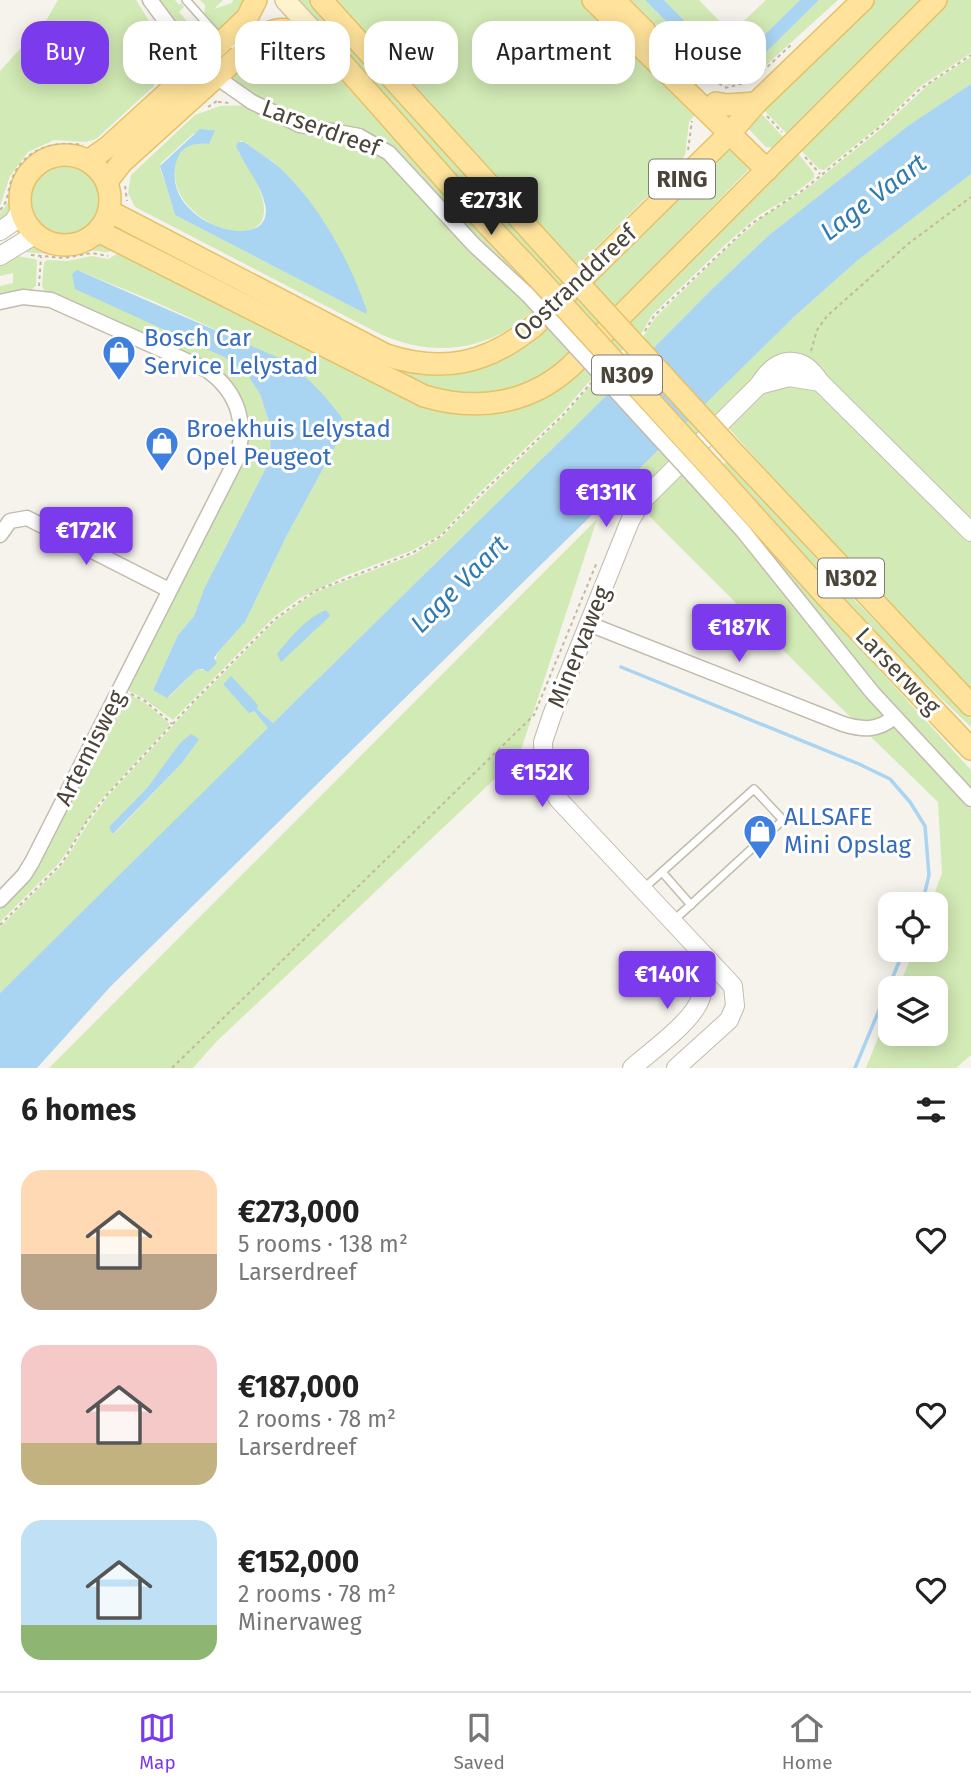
<!DOCTYPE html>
<meta charset="utf-8">
<style>
body{margin:0;font-family:"Fira Sans",sans-serif;background:#f6f6f6;color:#222;height:100vh;display:flex;flex-direction:column;font-size:26px;white-space:nowrap}
*{box-sizing:border-box;margin:0}
p{font-size:23px;color:#767676}
.icon{flex:none;width:38px;height:38px;fill:none;stroke:currentColor;stroke-width:2;stroke-linecap:round;stroke-linejoin:round}
.map{position:relative;height:1068px;overflow:hidden}
.details{display:flex;flex-direction:column;background:#fff;flex:1}
.details>*{flex:none}
.top-card{position:absolute;left:21px;top:21px;width:929px;height:63px;display:flex;gap:14px}
.controls{position:absolute;left:878px;top:892px;display:grid;gap:14px}
.controls a{display:grid;place-items:center;width:70px;height:70px;border-radius:14px;background:#fff;box-shadow:0 4px 18px #0003;font-size:35px}
.price{position:absolute;translate:-50% -60px;padding:0 16px;border-radius:7px;background:#7c3aed;color:#fff;font-size:23px;line-height:46px;filter:drop-shadow(0 2px 4px #0008)}
.price::after{content:'';position:absolute;left:50%;top:42px;width:21px;height:16px;margin-left:-10px;background:inherit;clip-path:polygon(0 0,100% 0,50% 100%)}
.price.selected{background:#222;color:#fff}
ul{padding:0;list-style:none}
li{display:flex;align-items:center;gap:21px;height:175px;padding:0 21px}
li span{display:grid;place-items:center;flex:none;width:196px;height:140px;border-radius:21px;color:#555}
li>.icon{margin-inline-start:auto}
span .icon{width:84px;height:84px;fill:#fffc;stroke-width:1}
li b{font-size:30px}
h2{display:flex;justify-content:space-between;align-items:center;height:84px;padding:0 21px;font-size:30px}
.tag{padding:0 24px;border-radius:21px;background:#fff;box-shadow:0 4px 18px #0003;font-size:24px;line-height:63px}
.tag.selected{background:#7c3aed;color:#fff}
.dock{display:flex;justify-content:space-around;align-items:center;height:98px;border-top:2px solid #e0e0e0;background:#fff;font-size:19px;color:#767676}
.dock a{display:grid;justify-items:center;gap:4px}
.dock .selected{color:#7c3aed}
.map>svg:first-child{display:block}
.green{fill:#d2eab5;fill-rule:evenodd}
.water{fill:#a9d4f2}
.lines{fill:none;stroke-linecap:round;stroke-linejoin:round}
.stream{stroke:#a9d4f2;stroke-width:3.5}
.service-casing{stroke:#c2bbae;stroke-width:10}
.minor-casing{stroke:#c2bbae;stroke-width:17}
.tertiary-casing{stroke:#c2bbae;stroke-width:20}
.secondary-casing{stroke:#d6c79b;stroke-width:22}
.primary-casing{stroke:#e6c16a;stroke-width:24}
.path{stroke:#c4b79f;stroke-width:2;stroke-dasharray:3.5 3.5;stroke-linecap:butt}
.service{stroke:#fff;stroke-width:7}
.minor{stroke:#fff;stroke-width:14}
.tertiary{stroke:#fff;stroke-width:18}
.secondary{stroke:#fff3cd;stroke-width:19}
.primary{stroke:#ffe39c;stroke-width:21}
.minor-bridge-casing{stroke:#c2bbae;stroke-width:17;stroke-linecap:butt}
.primary-bridge-casing{stroke:#e6c16a;stroke-width:24;stroke-linecap:butt}
.minor-bridge{stroke:#fff;stroke-width:14}
.primary-bridge{stroke:#ffe39c;stroke-width:21}
.labels{text-anchor:middle;stroke-width:6;stroke-linejoin:round;paint-order:stroke}
.shield{fill:#fff;stroke:#817c74;stroke-width:2}
.shield-label{font-size:23px;font-weight:bold;fill:#4b4439}
.street-label{font-size:24px;fill:#4b4439;stroke:#fff}
.shop-label{font-size:24px;fill:#366cbe;stroke:#fff;text-anchor:start}
.water-label{font-size:26px;font-style:italic;fill:#2e7ab2;stroke:#fff}
</style>
<div class="map">
<svg width="971" height="1068" viewBox="0 0 971 1068">
<rect width="100%" height="100%" fill="#f6f3ec"/>
<!-- green -->
<g class="green">
<polygon points="58,0 136,0 164,45 167,58 153,87 96,139 86,142 54,140 28,152 10,176 0,206 0,71 47,19"/>
<polygon points="155,0 175,0 179,5 181,3 184,7 179,12 193,28 199,22 212,37 201,50 195,49"/>
<polygon points="200,0 223,0 214,9 232,3 233,0 250,0 220,32 204,15 205,5"/>
<polygon points="294,0 312,0 562,281 558,285"/>
<polygon points="336,0 585,0 697,112 689,122 685,155 679,165 577,266 564,251 561,253"/>
<polygon points="631,0 645,0 715,72 747,71 819,0 838,0 753,77 729,85 705,74"/>
<polygon points="664,0 699,0 731,33 766,0 800,0 740,59 734,61 725,60"/>
<polygon points="874,0 926,0 789,136 761,107"/>
<polygon points="946,0 971,0 971,53 918,88 879,126 824,170 819,169 798,147"/>
<polygon points="275,35 308,44 533,290 531,292 490,255 403,158 274,107 226,77"/>
<path d="M 971,57 L 971,84 L 909,125 L 769,235 L 711,290 L 612,390 L 273,723 L 257,709 L 231,677 L 223,683 C 237,700 256,710 269,728 L 0,993 L 0,927 L 63,864 L 89,822 L 108,796 L 194,703 L 276,620 L 316,592 L 413,555 L 442,537 L 483,495 L 565,415 L 588,388 L 645,334 L 655,318 L 729,246 L 761,218 L 804,191 L 881,129 L 928,85 ZM 198,741 L 182,763 L 115,833 L 112,833 L 109,827 L 147,788 L 180,743 Z"/>
<path d="M 174,63 L 184,74 L 100,150 L 82,154 L 59,151 L 37,160 L 21,179 L 16,195 L 15,210 L 0,222 L 0,213 C 21,193 7,162 47,149 C 64,143 80,151 96,145 L 162,85 L 169,68 Z"/>
<path d="M 252,105 L 379,150 L 510,283 L 533,310 C 490,352 433,358 380,334 L 135,207 L 128,193 L 131,175 L 195,115 L 220,106 ZM 208,129 L 215,131 L 209,144 C 193,143 181,144 176,162 C 158,234 327,277 238,152 L 240,141 L 244,142 C 255,150 268,157 279,167 C 322,206 343,262 366,314 L 175,215 L 160,168 L 161,163 L 193,134 Z"/>
<polygon points="758,110 786,140 776,148 766,147 744,124"/>
<path d="M 725,143 L 751,167 L 749,169 L 563,360 C 518,395 487,395 433,391 L 127,240 L 133,227 L 382,356 L 480,364 Z"/>
<path d="M 795,150 L 814,173 L 814,178 L 789,198 L 759,215 L 726,244 L 652,315 L 643,331 L 586,385 L 562,413 L 480,492 L 440,535 L 411,551 L 345,576 L 300,598 L 274,617 L 173,720 L 143,698 L 127,690 L 241,462 L 237,392 L 45,292 L 42,286 L 44,262 L 48,260 L 67,261 L 92,256 L 108,259 L 119,253 L 414,396 L 519,401 ZM 77,270 L 153,301 L 288,363 L 315,388 L 342,428 L 338,441 L 286,537 L 245,622 L 218,652 L 215,661 L 207,670 L 196,670 L 169,697 L 153,690 L 178,635 L 194,616 L 204,589 L 270,460 L 271,428 L 260,394 L 246,373 L 224,357 Z"/>
<circle cx="65" cy="200" r="34"/>
<polygon points="971,174 971,522 795,357 632,505 615,491 796,315 858,260"/>
<path d="M 95,241 L 114,250 C 104,255 98,249 87,251 C 64,254 44,255 20,251 L 36,242 C 59,249 73,251 95,241 Z"/>
<polygon points="16,256 35,259 37,261 36,286 29,291 0,296 0,286 13,283 13,273 0,276 0,260"/>
<polygon points="784,382 814,388 971,538 971,692 874,592 726,425 759,393"/>
<path d="M 730,460 L 834,579 L 971,719 L 971,727 C 884,645 804,554 723,464 Z"/>
<polygon points="682,470 709,500 907,737 971,809 971,1055 956,1068 866,1068 891,1005 891,1034 936,1034 936,989 898,989 914,950 936,950 936,905 930,905 942,873 938,802 838,705 653,520 645,510"/>
<polygon points="730,507 971,770 971,792 901,718"/>
<polygon points="597,519 519,756 216,1042 193,1068 49,1068"/>
<polygon points="126,692 145,703 169,723 169,726 99,802 60,862 0,922 0,907 28,879"/>
</g>
<!-- water -->
<g class="water">
<polygon points="645,0 664,0 724,60 730,62 740,59 800,0 819,0 747,71 729,77 716,72"/>
<polygon points="971,84 971,174 858,260 796,315 111,986 37,1068 0,1068 0,993 268,728 254,711 249,713 223,684 231,676 258,705 257,709 273,723 612,390 711,290 769,235 909,125"/>
<path d="M 200,129 L 214,130 L 215,131 L 209,144 C 193,143 181,145 176,163 C 160,226 277,257 265,204 C 260,182 244,166 236,146 L 238,142 L 244,142 C 255,150 269,158 279,167 C 319,204 350,261 367,311 L 366,314 L 175,215 L 160,166 Z"/>
<path d="M 77,270 L 279,358 C 303,371 326,396 342,418 L 338,441 L 286,537 L 245,622 L 218,652 L 214,658 L 217,663 L 208,672 L 203,669 L 196,670 L 167,698 L 153,690 L 178,635 L 194,616 L 204,589 L 270,460 L 271,428 L 260,394 L 246,373 L 224,357 L 75,289 L 72,274 Z"/>
<path d="M 326,610 L 330,616 L 281,662 L 277,654 C 290,638 306,618 326,610 Z"/>
<polygon points="191,734 199,739 198,741 182,763 114,833 112,833 109,827 147,788 180,743"/>
</g>
<g class="lines">
<!-- stream -->
<g class="stream">
<polyline points="621,667 859,764 890,779 910,802 925,826 929,875 922,905"/>
<polyline points="855,1068 904,950"/>
</g>
<defs>
<g id="service">
<polyline points="186,0 219,37 242,50"/>
<polyline points="662,872 691,905"/>
<polyline points="643,889 754,789 783,820 673,921"/>
</g>
<g id="minor">
<polyline points="150,0 184,46 222,81 252,102 300,125 359,136 389,153 474,245 528,295"/>
<path d="M 0,302 L 23,297 L 51,300 L 207,370 C 238,392 248,424 236,460 L 32,862 L 24,875 L 0,900"/>
<polyline points="699,482 743,531 872,692 971,799"/>
<polyline points="0,535 10,521 27,518 169,590"/>
<path d="M 589,624 L 843,724 C 863,730 878,731 894,717"/>
</g>
<g id="tertiary">
<polyline points="0,231 13,222 21,210"/>
<polyline points="0,256 36,234"/>
<polyline points="759,385 789,377 820,382"/>
<path d="M 632,1068 C 651,1051 694,1021 701,997 C 706,981 700,964 697,948"/>
<path d="M 676,1068 L 729,1020 L 735,1006 L 733,986 L 558,799 L 544,773 L 543,742 L 552,715 L 630,521 L 641,502 L 759,385 C 776,357 801,352 820,382 L 971,532"/>
</g>
<polyline id="secondary" points="285,0 319,37"/>
<g id="primary">
<polyline points="321,0 560,263"/>
<polyline points="593,0 767,170"/>
<polyline points="614,0 645,31"/>
<polyline points="716,103 727,105 756,103"/>
<circle cx="65" cy="200" r="45"/>
<polyline points="88,161 108,147 188,74 247,18 256,0"/>
<path d="M 107,181 L 122,162 L 259,38 C 284,21 294,34 319,37 L 451,186 L 541,281"/>
<path d="M 109,211 L 386,355 C 444,374 488,363 534,326 L 730,133 L 756,103 L 863,0"/>
<path d="M 98,231 L 424,396 C 477,412 529,404 570,367 L 936,0"/>
<polyline points="731,450 971,705"/>
<polyline points="712,469 826,596 971,749"/>
</g>
</defs>
<!-- service casing -->
<use href="#service" class="service-casing"/>
<!-- minor casing -->
<use href="#minor" class="minor-casing"/>
<!-- tertiary casing -->
<use href="#tertiary" class="tertiary-casing"/>
<!-- secondary casing -->
<use href="#secondary" class="secondary-casing"/>
<!-- primary casing -->
<use href="#primary" class="primary-casing"/>
<!-- path -->
<g class="path">
<polyline points="661,34 704,77 726,87"/>
<polyline points="169,49 178,61"/>
<polyline points="164,73 166,66 175,57"/>
<polyline points="725,88 752,81 792,44"/>
<polyline points="218,102 230,103"/>
<polyline points="208,107 217,101"/>
<polyline points="767,116 782,132"/>
<polyline points="688,150 692,121"/>
<polyline points="805,157 820,174"/>
<polyline points="125,186 127,201"/>
<path d="M 0,210 C 8,202 7,195 10,185 C 20,150 51,140 83,145"/>
<polyline points="31,255 64,258 92,253 108,256"/>
<polyline points="39,286 41,257"/>
<polyline points="645,331 654,316 751,224 803,190 880,127 919,90 971,55"/>
<polyline points="811,351 817,330 827,316 908,244 971,197"/>
<polyline points="131,694 145,701 172,724"/>
<polyline points="0,925 62,863 87,821 107,795 193,702 275,619 315,591 412,553 441,536 481,494 564,414 591,383"/>
<polyline points="172,1068 534,715 597,562"/>
</g>
<!-- service -->
<use href="#service" class="service"/>
<!-- minor -->
<use href="#minor" class="minor"/>
<!-- tertiary -->
<use href="#tertiary" class="tertiary"/>
<!-- secondary -->
<use href="#secondary" class="secondary"/>
<!-- primary -->
<use href="#primary" class="primary"/>
<defs>
<polyline id="minor-bridge" points="528,295 699,482"/>
<g id="primary-bridge">
<polyline points="560,263 731,450"/>
<polyline points="541,281 712,469"/>
</g>
</defs>
<!-- minor-bridge casing -->
<use href="#minor-bridge" class="minor-bridge-casing"/>
<!-- primary-bridge casing -->
<use href="#primary-bridge" class="primary-bridge-casing"/>
<!-- minor-bridge -->
<use href="#minor-bridge" class="minor-bridge"/>
<!-- primary-bridge -->
<use href="#primary-bridge" class="primary-bridge"/>
</g>
<!-- icons -->
<defs>
<symbol id="shop-pin" viewBox="-11 -11 22 30"><path d="M0 17L-7.5 6A9.5 9.5 0 1 1 7.5 6Z" fill="#3f7fe0" stroke="#fff"/><path d="M-5-2.5h2.3a2.7 3.5 0 0 1 5.4 0H5L5.5 6h-11ZM-1.5-2.5h3a1.5 2.3 0 0 0-3 0Z" fill="#fff"/></symbol>
</defs>
<g fill-rule="evenodd">
<use href="#shop-pin" x="100" y="333" width="38" height="52"/>
<use href="#shop-pin" x="143" y="424" width="38" height="52"/>
<use href="#shop-pin" x="741" y="812" width="38" height="52"/>
</g>
<g class="labels">
<!-- shield labels -->
<g class="shield">
<rect x="649" y="159.5" width="66" height="39" rx="5"/>
<rect x="592" y="355.5" width="70" height="39" rx="5"/>
<rect x="818" y="558.5" width="66" height="39" rx="5"/>
</g>
<g class="shield-label">
<text x="682" y="187">RING</text>
<text x="627" y="383">N309</text>
<text x="851" y="586">N302</text>
</g>
<!-- street labels -->
<g class="street-label">
<text transform="translate(321 128) rotate(20)" y="8">Larserdreef</text>
<text transform="translate(575 283) rotate(-43)" y="8">Oostranddreef</text>
<text transform="translate(579 647) rotate(-68)" y="8">Minervaweg</text>
<text transform="translate(898 671) rotate(46)" y="8">Larserweg</text>
<text transform="translate(90 748) rotate(-63)" y="8">Artemisweg</text>
</g>
<!-- shop labels -->
<g class="shop-label">
<text x="144" y="346">Bosch Car<tspan x="144" dy="28">Service Lelystad</tspan></text>
<text x="186" y="437">Broekhuis Lelystad<tspan x="186" dy="28">Opel Peugeot</tspan></text>
<text x="784" y="825">ALLSAFE<tspan x="784" dy="28">Mini Opslag</tspan></text>
</g>
<!-- water labels -->
<g class="water-label">
<text transform="translate(873 197) rotate(-37)" y="9">Lage Vaart</text>
<text transform="translate(459 584) rotate(-45)" y="9">Lage Vaart</text>
</g>
</g>
</svg>
<div class="controls">
<a><svg class="icon" aria-label="locate" viewBox="0 0 24 24"><circle cx="12" cy="12" r="6"/><path d="M12 2v4M12 18v4M2 12h4M18 12h4"/></svg></a>
<a><svg class="icon" aria-label="layers" viewBox="0 0 24 24"><path d="M12 4l9 5-9 5-9-5zM3 14l9 5 9-5"/></svg></a>
</div>
<b class="price selected" style="left:491px;top:237px">€273K</b>
<b class="price" style="left:606px;top:529px">€131K</b>
<b class="price" style="left:86px;top:567px">€172K</b>
<b class="price" style="left:739px;top:664px">€187K</b>
<b class="price" style="left:542px;top:809px">€152K</b>
<b class="price" style="left:667px;top:1011px">€140K</b>
<div class="top-card">
<a class="tag selected">Buy</a>
<a class="tag">Rent</a>
<a class="tag">Filters</a>
<a class="tag">New</a>
<a class="tag">Apartment</a>
<a class="tag">House</a>
</div>
</div>
<section class="details">
<h2>6 homes<svg class="icon" aria-label="filters" viewBox="0 0 24 24"><path d="M4 7h16M4 17h16"/><circle cx="9" cy="7" r="2"/><circle cx="15" cy="17" r="2"/></svg></h2>
<ul>
<li><span style="background:linear-gradient(#ffd9b3 60%,#b9a48a 0)"><svg class="icon" aria-label="home" viewBox="0 0 24 24"><path d="M3 11l9-7 9 7M6 9v11h12V9"/></svg></span><div><b>€273,000</b><p>5 rooms · 138 m²</p><p>Larserdreef</p></div><svg class="icon" aria-label="heart" viewBox="0 0 24 24"><path d="M12 20l-8-8c-3-5 5-10 8-4 3-6 11-1 8 4z"/></svg></li>
<li><span style="background:linear-gradient(#f6c9c9 70%,#c2b280 0)"><svg class="icon" aria-label="home" viewBox="0 0 24 24"><path d="M3 11l9-7 9 7M6 9v11h12V9"/></svg></span><div><b>€187,000</b><p>2 rooms · 78 m²</p><p>Larserdreef</p></div><svg class="icon" aria-label="heart" viewBox="0 0 24 24"><path d="M12 20l-8-8c-3-5 5-10 8-4 3-6 11-1 8 4z"/></svg></li>
<li><span style="background:linear-gradient(#bfe0f5 75%,#8fb573 0)"><svg class="icon" aria-label="home" viewBox="0 0 24 24"><path d="M3 11l9-7 9 7M6 9v11h12V9"/></svg></span><div><b>€152,000</b><p>2 rooms · 78 m²</p><p>Minervaweg</p></div><svg class="icon" aria-label="heart" viewBox="0 0 24 24"><path d="M12 20l-8-8c-3-5 5-10 8-4 3-6 11-1 8 4z"/></svg></li>
</ul>
</section>
<nav class="dock">
<a class="selected"><svg class="icon" aria-label="map" viewBox="0 0 24 24"><path d="M3 6l6-2 6 2 6-2v14l-6 2-6-2-6 2zM9 4v14M15 6v14"/></svg>Map</a>
<a><svg class="icon" aria-label="saved" viewBox="0 0 24 24"><path d="M7 4h10v16l-5-4-5 4z"/></svg>Saved</a>
<a><svg class="icon" aria-label="home" viewBox="0 0 24 24"><path d="M3 11l9-7 9 7M6 9v11h12V9"/></svg>Home</a>
</nav>
